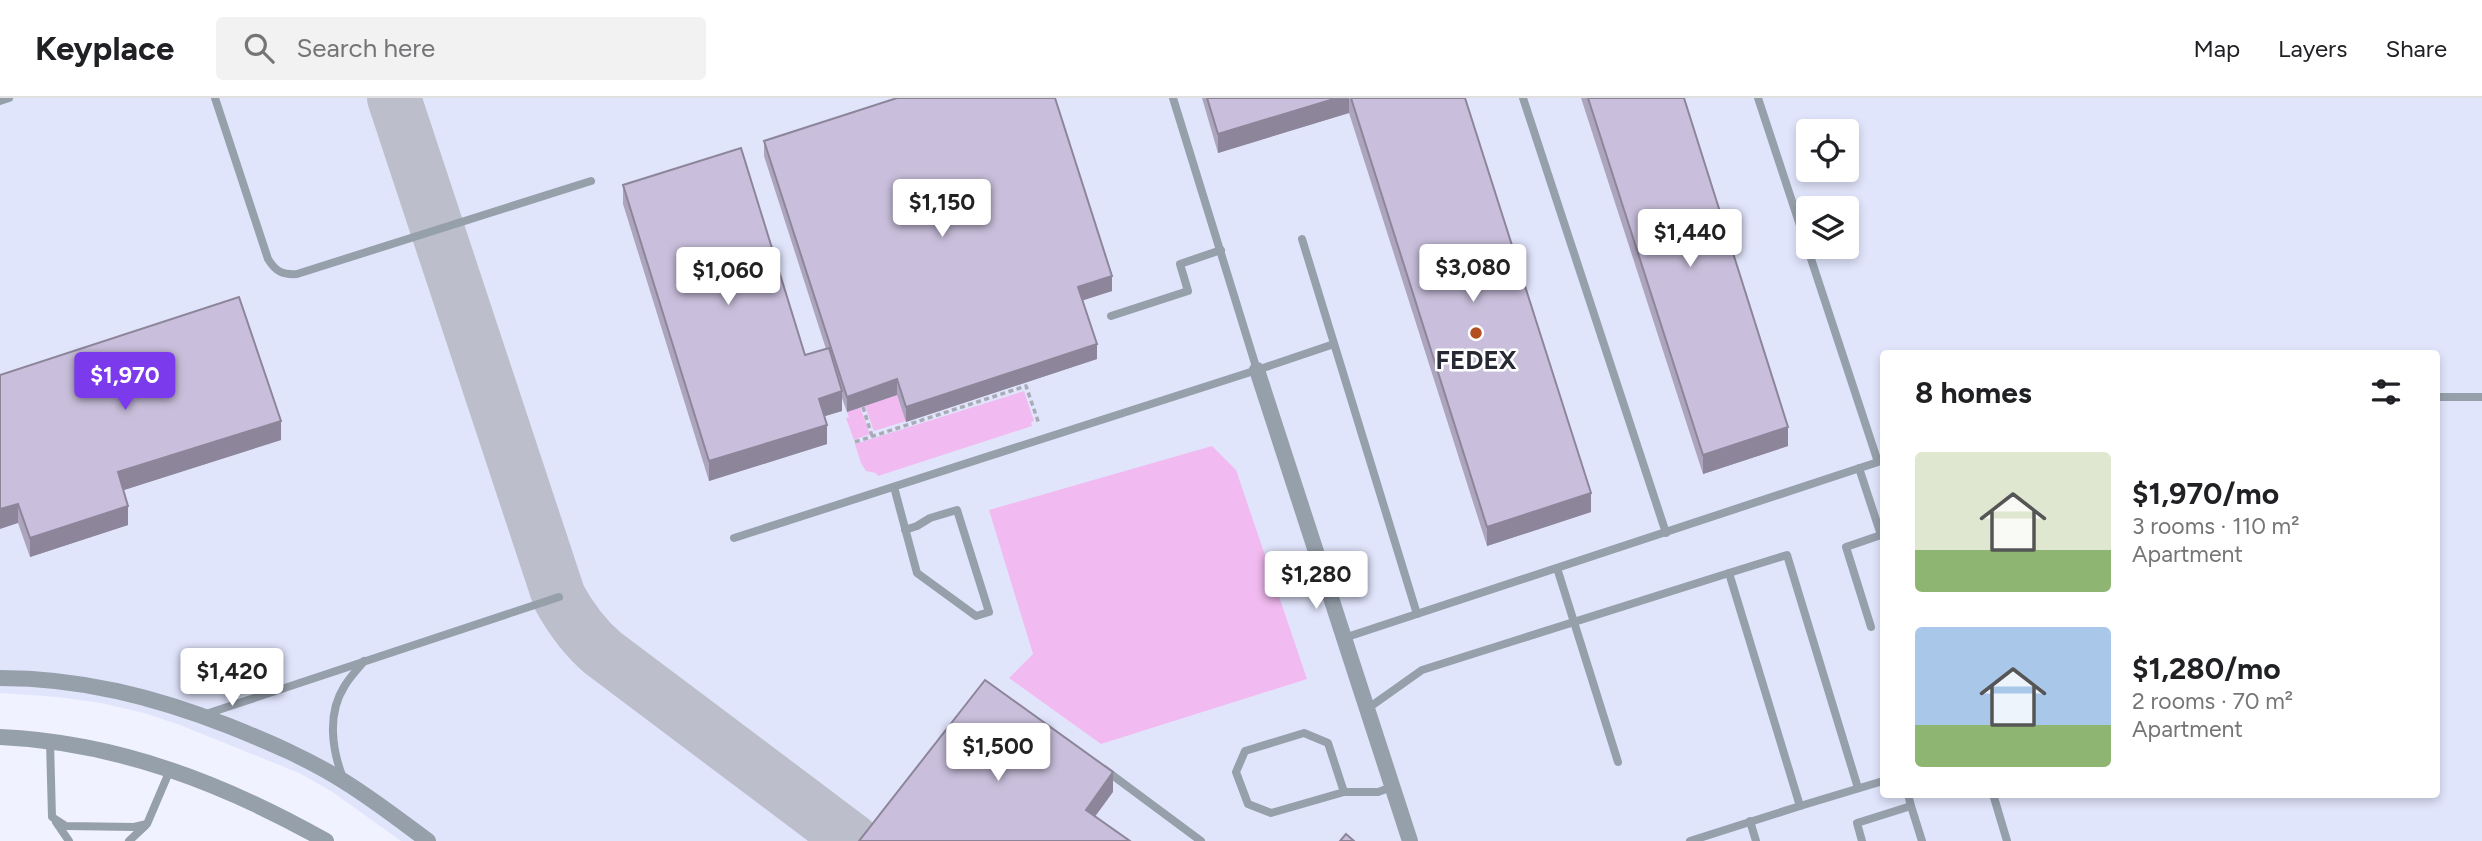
<!DOCTYPE html>
<meta charset="utf-8">
<style>
body{margin:0;font-family:Figtree,sans-serif;background:#f2f2f2;color:#202124;height:100vh;display:flex;flex-direction:column;font-size:26px;white-space:nowrap}
*{box-sizing:border-box;margin:0}
p{font-size:23px;color:#757577}
.icon{flex:none;width:38px;height:38px;fill:none;stroke:currentColor;stroke-width:2;stroke-linecap:round;stroke-linejoin:round}
.map{position:relative;flex:1;overflow:hidden}
.side{position:absolute;left:1880px;top:252px;width:560px;height:448px;display:flex;flex-direction:column;background:#fff;border-radius:7px;box-shadow:0 4px 10px #0003}
.side>*{flex:none}
.buttons{position:absolute;left:1796px;top:21px;display:grid;gap:14px}
.buttons a{display:grid;place-items:center;width:63px;height:63px;border-radius:7px;background:#fff;box-shadow:0 4px 10px #0003;font-size:35px}
.price{position:absolute;translate:-50% -60px;padding:0 16px;border-radius:7px;background:#fff;color:#222;font-size:23px;line-height:46px;filter:drop-shadow(0 2px 4px #0008)}
.price::after{content:'';position:absolute;left:50%;top:42px;width:21px;height:16px;margin-left:-10px;background:inherit;clip-path:polygon(0 0,100% 0,50% 100%)}
.price.current{background:#7c3aed;color:#fff}
ul{padding:0;list-style:none}
li{display:flex;align-items:center;gap:21px;height:175px;padding:0 35px}
li span{display:grid;place-items:center;flex:none;width:196px;height:140px;border-radius:7px;color:#555}
li>.icon{margin-inline-start:auto}
span .icon{width:84px;height:84px;fill:#fffc;stroke-width:1}
li b{font-size:30px}
h2{display:flex;justify-content:space-between;align-items:center;height:84px;padding:0 35px;font-size:30px}
header{display:flex;align-items:center;gap:42px;box-sizing:border-box;height:98px;padding:0 35px;background:#fff;border-bottom:2px solid #e0e0e0}
header strong{font-size:33px}
nav{display:flex;gap:38px;margin-inline-start:auto;font-size:24px}
.search{width:490px;height:63px;background:#f2f2f2;display:flex;align-items:center;gap:18px;box-sizing:border-box;padding:0 24px;border-radius:7px;color:#757577;font-size:26px}
.map>svg:first-child{display:block}
.built{fill:#e1e5fc;fill-rule:evenodd}
.green{fill:#f1baf0}
.lines{fill:none;stroke-linecap:round;stroke-linejoin:round}
.taxiway{stroke:#bcbecb;stroke-width:54}
.path{stroke:#a9abb7;stroke-width:3.5;stroke-dasharray:5 3.5;stroke-linecap:butt}
.service{stroke:#96a0ab;stroke-width:8}
.minor{stroke:#96a0ab;stroke-width:16}
.wall{fill:#ada4bd}
.shaded-wall{fill:#8d869a}
.building{fill:#c9bfdc;stroke:#8d869a;stroke-width:2}
.poi-dot{fill:#b44f22;stroke:#fff;stroke-width:2.5}
.labels{text-anchor:middle;stroke-width:5;stroke-linejoin:round;paint-order:stroke}
.poi-label{font-size:26px;font-weight:bold;fill:#272a35;stroke:#fff}
</style>
<header>
<strong>Keyplace</strong>
<div class="search"><svg class="icon" aria-label="search" viewBox="0 0 24 24"><circle cx="10" cy="10" r="6"/><path d="M15 15l6 6"/></svg>Search here</div>
<nav><a>Map</a><a>Layers</a><a>Share</a></nav>
</header>
<div class="map">
<svg width="2482" height="743" viewBox="0 0 2482 743">
<rect width="100%" height="100%" fill="#f0f2ff"/>
<!-- built -->
<path class="built" d="M 0,0 L 2482,0 L 2482,743 L 401,743 L 331,693 L 299,675 L 180,627 L 144,615 L 101,605 L 58,599 L 0,595 ZM 1808,33 L 1846,33 L 1846,72 L 1808,72 ZM 1808,110 L 1846,110 L 1846,149 L 1808,149 ZM 1883,256 L 2436,256 L 2436,696 L 1883,696 Z"/>
<!-- green -->
<g class="green">
<polygon points="1024,293 1034,323 1031,324 1032,328 878,378 876,375 866,373 861,365 855,346"/>
<polygon points="897,297 906,323 874,333 865,308"/>
<polygon points="860,309 870,336 854,342 846,320 849,319 847,314"/>
<polygon points="1212,348 1236,372 1307,581 1101,646 1009,580 1033,556 989,412"/>
</g>
<g class="lines">
<!-- taxiway -->
<path class="taxiway" d="M 394,0 L 559,499 C 571,521 584,539 603,555 L 853,743"/>
<!-- path -->
<g class="path">
<polyline points="863,309 872,338"/>
<polyline points="855,344 1026,288 1039,326"/>
</g>
<!-- service -->
<g class="service">
<path d="M 215,0 L 268,161 C 276,174 283,177 297,176 L 591,83"/>
<polyline points="1523,0 1666,435"/>
<polyline points="0,3 9,0"/>
<polyline points="1302,141 1417,516"/>
<polyline points="1111,218 1188,193 1180,166 1221,152"/>
<polyline points="1257,272 1334,246"/>
<polyline points="2436,299 2482,299"/>
<polyline points="1859,370 1881,437 1846,449 1871,529"/>
<polyline points="894,389 917,475 976,518 989,514 957,412 930,420 917,428 905,432"/>
<polyline points="734,440 1257,272 1173,0"/>
<polyline points="1557,470 1618,664"/>
<polyline points="1729,475 1787,457 1858,690"/>
<polyline points="1344,540 1878,364 1758,0"/>
<polyline points="1367,611 1422,572 1729,475 1800,708 1690,743"/>
<polyline points="203,617 559,499"/>
<polyline points="50,644 52,719 66,728 134,729 147,726 170,672"/>
<polyline points="1104,671 1201,743"/>
<path d="M 343,680 C 332,652 327,616 344,589 C 349,580 357,572 364,563"/>
<polyline points="1344,694 1328,645 1304,635 1245,653 1236,674 1248,706 1271,715 1344,694 1378,694 1392,689"/>
<polyline points="1993,696 2007,743"/>
<polyline points="1800,708 1883,683"/>
<polyline points="1911,708 1922,743"/>
<polyline points="1750,723 1756,743"/>
<polyline points="56,724 69,743"/>
<polyline points="129,743 145,728"/>
<polyline points="1862,743 1857,725 1911,708 1908,696"/>
</g>
<!-- minor -->
<g class="minor">
<polyline points="1257,272 1410,743"/>
<path d="M 0,580 C 81,580 155,599 229,628 C 269,644 309,661 345,684 C 374,702 401,723 428,743"/>
<path d="M 0,639 C 117,644 225,686 326,743"/>
</g>
</g>
<!-- wall -->
<g class="wall">
<polygon points="1202,0 1465,0 1591,414 1487,448 1349,15 1218,55"/>
<polygon points="1581,0 1684,0 1788,348 1703,376"/>
<polygon points="764,43 1112,193 1082,202 1097,261 906,324 897,297 847,314 842,300 842,313 824,318 827,346 709,383 623,106 623,87 805,257 826,251 764,58"/>
<polygon points="0,277 281,342 123,392 128,427 30,459 18,425"/>
</g>
<!-- shaded-wall -->
<g class="shaded-wall">
<polygon points="1337,0 1349,0 1349,15 1218,55 1218,36"/>
<polygon points="1112,178 1112,193 1078,204 1078,189"/>
<polygon points="1097,246 1097,261 906,324 906,309"/>
<polygon points="897,281 897,297 847,314 847,299"/>
<polygon points="842,293 842,313 819,320 819,301"/>
<polygon points="281,323 281,342 118,394 118,374"/>
<polygon points="827,327 827,346 709,383 709,363"/>
<polygon points="1788,329 1788,348 1703,376 1703,357"/>
<polygon points="1591,395 1591,414 1487,448 1487,429"/>
<polygon points="18,406 18,425 0,431 0,411"/>
<polygon points="128,408 128,427 30,459 30,440"/>
<polygon points="1113,674 1113,694 1086,731 1086,712"/>
</g>
<!-- building -->
<g class="building">
<polygon points="897,0 1055,0 1112,178 1078,189 1097,246 906,309 897,281 847,299 764,43"/>
<polygon points="1207,0 1337,0 1218,36"/>
<polygon points="1351,0 1465,0 1591,395 1487,429"/>
<polygon points="1588,0 1684,0 1788,329 1703,357"/>
<polygon points="741,50 805,257 829,250 842,293 819,301 827,327 709,363 623,87"/>
<polygon points="239,199 281,323 118,374 128,408 30,440 18,406 0,411 0,277"/>
<polygon points="985,582 1113,674 1086,712 1130,743 859,743"/>
<polygon points="1346,736 1354,743 1340,743"/>
</g>
<!-- markers -->
<circle class="poi-dot" cx="1476" cy="235" r="7"/>
<g class="labels">
<!-- poi labels -->
<g class="poi-label">
<text x="1476" y="271">FEDEX</text>
</g>
</g>
</svg>
<div class="buttons">
<a><svg class="icon" aria-label="locate" viewBox="0 0 24 24"><circle cx="12" cy="12" r="6"/><path d="M12 2v4M12 18v4M2 12h4M18 12h4"/></svg></a>
<a><svg class="icon" aria-label="layers" viewBox="0 0 24 24"><path d="M12 4l9 5-9 5-9-5zM3 14l9 5 9-5"/></svg></a>
</div>
<b class="price" style="left:942px;top:141px">$1,150</b>
<b class="price" style="left:1690px;top:171px">$1,440</b>
<b class="price" style="left:1473px;top:206px">$3,080</b>
<b class="price" style="left:728px;top:209px">$1,060</b>
<b class="price current" style="left:125px;top:314px">$1,970</b>
<b class="price" style="left:1316px;top:513px">$1,280</b>
<b class="price" style="left:232px;top:610px">$1,420</b>
<b class="price" style="left:998px;top:685px">$1,500</b>
<section class="side">
<h2>8 homes<svg class="icon" aria-label="filters" viewBox="0 0 24 24"><path d="M4 7h16M4 17h16"/><circle cx="9" cy="7" r="2"/><circle cx="15" cy="17" r="2"/></svg></h2>
<ul>
<li><span style="background:linear-gradient(#dfe7d0 70%,#8fb573 0)"><svg class="icon" aria-label="home" viewBox="0 0 24 24"><path d="M3 11l9-7 9 7M6 9v11h12V9"/></svg></span><div><b>$1,970/mo</b><p>3 rooms · 110 m²</p><p>Apartment</p></div></li>
<li><span style="background:linear-gradient(#a9c7e8 70%,#8fb573 0)"><svg class="icon" aria-label="home" viewBox="0 0 24 24"><path d="M3 11l9-7 9 7M6 9v11h12V9"/></svg></span><div><b>$1,280/mo</b><p>2 rooms · 70 m²</p><p>Apartment</p></div></li>
</ul>
</section>
</div>
